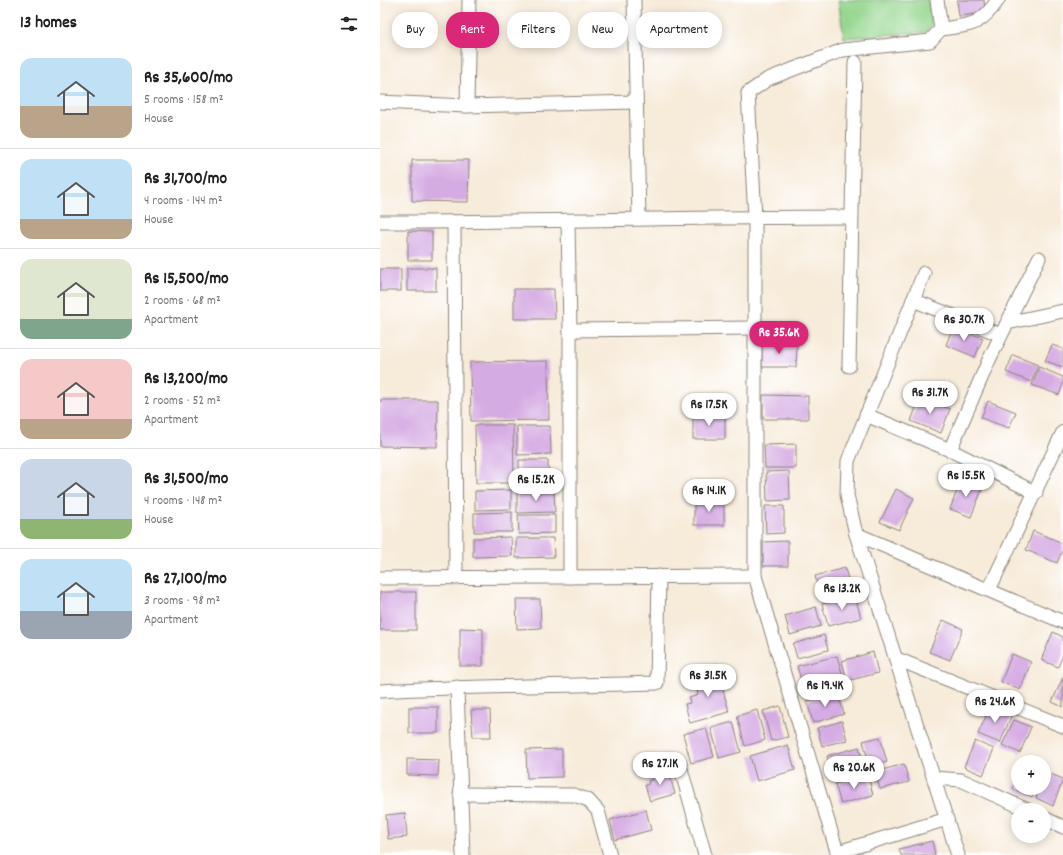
<!DOCTYPE html>
<meta charset="utf-8">
<style>
body{margin:0;font-family:Dekko,sans-serif;background:#f2f2f2;color:#222;height:100vh;display:flex;flex-direction:column;font-size:15px;white-space:nowrap}
*{box-sizing:border-box;margin:0}
p{font-size:13px;color:#767676}
.icon{flex:none;width:22px;height:22px;fill:none;stroke:currentColor;stroke-width:2;stroke-linecap:round;stroke-linejoin:round}
.map{position:relative;flex:1;overflow:hidden}
.drawer{display:flex;flex-direction:column;background:#fff;width:380px}
.drawer>*{flex:none}
.guide{position:absolute;left:12px;top:12px;width:380px;height:36px;display:flex;gap:8px}
.fabs{position:absolute;left:631px;top:755px;display:grid;gap:8px}
.fabs a{display:grid;place-items:center;width:40px;height:40px;border-radius:50%;background:#fff;box-shadow:0 2px 10px #0003;font-size:20px}
.price{position:absolute;translate:-50% -34px;padding:0 9px;border-radius:14px;background:#fff;color:#222;font-size:13px;line-height:26px;filter:drop-shadow(0 1px 2px #0008)}
.price::after{content:'';position:absolute;left:50%;top:24px;width:12px;height:9px;margin-left:-6px;background:inherit;clip-path:polygon(0 0,100% 0,50% 100%)}
.price.active{background:#db2777;color:#fff}
ul{padding:0;list-style:none}
li{display:flex;align-items:center;gap:12px;height:100px;padding:0 20px}
li+li{border-top:1px solid #e0e0e0}
li span{display:grid;place-items:center;flex:none;width:112px;height:80px;border-radius:12px;color:#555}
li>.icon{margin-inline-start:auto}
span .icon{width:48px;height:48px;fill:#fffc;stroke-width:1}
li b{font-size:17px}
h2{display:flex;justify-content:space-between;align-items:center;height:48px;padding:0 20px;font-size:17px}
.pill{padding:0 14px;border-radius:16px;background:#fff;box-shadow:0 2px 10px #0003;font-size:14px;line-height:36px}
.pill.active{background:#db2777;color:#fff}
main{display:flex;flex:1;min-height:0}
.map>svg:first-child{display:block}
.green{fill:#93d58c;stroke:#587854}
.building{fill:#d5abe3}
.lines{fill:none;stroke-linecap:round;stroke-linejoin:round}
.street-casing{stroke:#8a847a;stroke-width:15}
.street{stroke:#fff;stroke-width:13}
</style>
<main>
<section class="drawer">
<h2>13 homes<svg class="icon" aria-label="filters" viewBox="0 0 24 24"><path d="M4 7h16M4 17h16"/><circle cx="9" cy="7" r="2"/><circle cx="15" cy="17" r="2"/></svg></h2>
<ul>
<li><span style="background:linear-gradient(#bfe0f5 60%,#b9a48a 0)"><svg class="icon" aria-label="home" viewBox="0 0 24 24"><path d="M3 11l9-7 9 7M6 9v11h12V9"/></svg></span><div><b>Rs 35,600/mo</b><p>5 rooms · 158 m²</p><p>House</p></div></li>
<li><span style="background:linear-gradient(#bfe0f5 75%,#b9a48a 0)"><svg class="icon" aria-label="home" viewBox="0 0 24 24"><path d="M3 11l9-7 9 7M6 9v11h12V9"/></svg></span><div><b>Rs 31,700/mo</b><p>4 rooms · 144 m²</p><p>House</p></div></li>
<li><span style="background:linear-gradient(#dfe7d0 75%,#7fa58c 0)"><svg class="icon" aria-label="home" viewBox="0 0 24 24"><path d="M3 11l9-7 9 7M6 9v11h12V9"/></svg></span><div><b>Rs 15,500/mo</b><p>2 rooms · 68 m²</p><p>Apartment</p></div></li>
<li><span style="background:linear-gradient(#f6c9c9 75%,#b9a48a 0)"><svg class="icon" aria-label="home" viewBox="0 0 24 24"><path d="M3 11l9-7 9 7M6 9v11h12V9"/></svg></span><div><b>Rs 13,200/mo</b><p>2 rooms · 52 m²</p><p>Apartment</p></div></li>
<li><span style="background:linear-gradient(#c9d6e8 75%,#8fb573 0)"><svg class="icon" aria-label="home" viewBox="0 0 24 24"><path d="M3 11l9-7 9 7M6 9v11h12V9"/></svg></span><div><b>Rs 31,500/mo</b><p>4 rooms · 148 m²</p><p>House</p></div></li>
<li><span style="background:linear-gradient(#bfe0f5 65%,#9aa5b1 0)"><svg class="icon" aria-label="home" viewBox="0 0 24 24"><path d="M3 11l9-7 9 7M6 9v11h12V9"/></svg></span><div><b>Rs 27,100/mo</b><p>3 rooms · 98 m²</p><p>Apartment</p></div></li>
</ul>
</section>
<div class="map">
<svg width="683" height="855" viewBox="0 0 683 855">
<rect width="100%" height="100%" fill="#fff"/>
<filter id="ink" filterUnits="userSpaceOnUse"><feTurbulence type="fractalNoise" baseFrequency=".025" numOctaves="2"/><feDisplacementMap in="SourceGraphic" scale="8" xChannelSelector="R" yChannelSelector="G"/><feConvolveMatrix kernelMatrix="1 2 1 2 8 2 1 2 1" color-interpolation-filters="sRGB"/></filter>
<filter id="wash" filterUnits="userSpaceOnUse"><feTurbulence type="fractalNoise" baseFrequency=".012" numOctaves="4" result="noise"/><feDisplacementMap in="SourceGraphic" scale="16" xChannelSelector="R" yChannelSelector="G"/><feGaussianBlur stdDeviation="0.9" result="paint"/><feColorMatrix in="noise" values="0 0 0 0 0 0 0 0 0 0 0 0 0 0 0 0 0 1.4 0 .05"/><feComposite in="paint" operator="in"/></filter>
<g filter="url(#wash)">
<rect width="100%" height="100%" fill="#f7ebd9"/>
<!-- green -->
<polygon class="green" points="458,0 548,0 552,24 546,32 464,38"/>
<g id="blocks">
<!-- building -->
<g class="building">
<polygon points="577,0 604,0 605,13 579,16"/>
<polygon points="32,160 89,160 88,202 32,201"/>
<polygon points="28,231 52,232 52,260 28,260"/>
<rect x="27" y="268" width="29" height="23"/>
<rect x="0" y="269" width="21" height="22"/>
<polygon points="134,289 174,289 175,319 134,319"/>
<polygon points="573,327 603,338 595,357 566,345"/>
<polygon points="382,344 417,344 416,367 382,367"/>
<polygon points="672,345 683,349 683,367 665,361"/>
<polygon points="633,355 658,365 651,382 626,372"/>
<polygon points="168,361 169,420 91,421 90,362"/>
<polygon points="659,367 683,377 683,384 679,395 652,385"/>
<polygon points="383,395 428,396 428,419 383,419"/>
<polygon points="540,397 570,409 561,433 531,421"/>
<polygon points="0,400 58,400 57,447 0,446"/>
<polygon points="608,401 636,412 629,428 601,418"/>
<rect x="313" y="415" width="32" height="24"/>
<polygon points="95,425 133,425 134,483 96,483"/>
<polygon points="137,426 170,426 171,454 137,455"/>
<polygon points="416,444 416,468 385,468 384,445"/>
<polygon points="139,460 168,460 169,486 140,487"/>
<polygon points="409,471 410,500 387,501 386,472"/>
<polygon points="582,478 603,487 591,517 570,509"/>
<polygon points="516,489 534,498 519,530 500,522"/>
<polygon points="131,490 131,509 95,510 95,491"/>
<polygon points="137,492 174,492 175,512 137,513"/>
<rect x="314" y="501" width="30" height="24"/>
<polygon points="385,506 404,506 404,533 386,534"/>
<polygon points="132,512 132,532 94,532 94,513"/>
<polygon points="138,515 175,515 175,533 139,534"/>
<polygon points="653,531 683,543 683,549 677,563 646,550"/>
<polygon points="131,537 132,556 93,557 93,538"/>
<polygon points="136,538 173,538 174,557 136,558"/>
<polygon points="408,541 408,566 383,566 383,542"/>
<polygon points="465,568 470,587 440,595 435,576"/>
<rect x="0" y="592" width="36" height="38"/>
<polygon points="475,596 481,618 448,626 442,604"/>
<polygon points="136,599 160,599 161,628 137,629"/>
<polygon points="436,607 441,626 410,635 405,616"/>
<polygon points="563,620 583,629 570,660 549,652"/>
<polygon points="80,628 103,629 103,666 80,666"/>
<polygon points="673,632 683,637 683,655 678,667 661,660"/>
<polygon points="444,635 448,650 417,658 413,644"/>
<polygon points="493,652 498,673 467,681 462,661"/>
<polygon points="632,654 651,662 640,690 621,682"/>
<polygon points="457,656 464,680 424,691 417,666"/>
<polygon points="336,664 349,712 310,723 305,704 310,703 309,698 318,695 317,690 320,689 319,684 328,682 325,671 330,669 329,666"/>
<polygon points="683,677 683,707 672,702"/>
<polygon points="458,693 464,714 433,723 427,701"/>
<polygon points="611,705 632,714 620,743 598,734"/>
<polygon points="400,706 408,737 391,741 383,711"/>
<rect x="29" y="707" width="29" height="26"/>
<polygon points="91,710 110,710 111,737 93,737"/>
<polygon points="377,710 385,740 365,746 357,716"/>
<polygon points="634,720 651,727 640,753 622,745"/>
<polygon points="462,721 467,740 442,746 437,728"/>
<polygon points="353,722 361,752 339,758 331,728"/>
<polygon points="326,728 334,757 311,763 303,734"/>
<polygon points="500,737 507,762 490,767 483,741"/>
<polygon points="595,741 614,749 603,775 584,767"/>
<polygon points="408,745 415,770 377,781 370,756"/>
<polygon points="479,747 484,765 452,773 447,756"/>
<polygon points="182,749 182,777 147,778 146,750"/>
<polygon points="27,759 59,760 58,776 27,775"/>
<polygon points="524,764 529,782 500,789 495,772"/>
<polygon points="288,769 295,794 270,801 265,785 269,784 268,781 272,780 271,774"/>
<polygon points="666,772 683,779 673,806 656,798 660,788 664,788 664,778"/>
<polygon points="488,776 493,795 461,804 455,784"/>
<polygon points="638,776 638,788 656,788 652,797 633,789"/>
<polygon points="266,810 271,830 235,840 230,820"/>
<polygon points="25,813 27,837 8,839 6,815"/>
<polygon points="552,841 555,855 521,855 519,849"/>
</g>
</g>
</g>
<g filter="url(#ink)">
<use href="#blocks" fill-opacity="0" stroke="#8a847a" stroke-width="1"/>
<g class="lines">
<defs>
<g id="street">
<polyline points="254,0 259,218"/>
<path d="M 561,29 C 591,25 600,26 618,0"/>
<polyline points="0,102 87,106 256,102"/>
<polyline points="87,106 89,0"/>
<polyline points="188,221 190,330 190,577"/>
<path d="M 0,222 C 157,222 314,217 471,217"/>
<polyline points="74,222 76,578"/>
<polyline points="544,273 468,461 467,495 476,534 578,855"/>
<polyline points="533,300 621,335"/>
<polyline points="627,323 683,311"/>
<polyline points="190,330 375,328"/>
<polyline points="469,366 475,62"/>
<polyline points="486,415 570,450 656,493"/>
<polyline points="570,450 609,360 659,258"/>
<polyline points="476,534 683,622"/>
<polyline points="0,578 375,576"/>
<polyline points="609,590 683,432"/>
<polyline points="517,659 683,726"/>
<polyline points="77,687 83,855"/>
<path d="M 0,691 C 92,686 185,686 277,683 L 279,576"/>
<polyline points="299,762 325,855"/>
<polyline points="554,778 581,780 648,810"/>
<polyline points="80,794 194,795 208,800 218,811 230,855"/>
<polyline points="664,818 683,827"/>
<polyline points="458,852 567,819"/>
<polyline points="458,855 375,576 375,217 368,93 388,79 463,50 550,41 561,29 557,0"/>
</g>
</defs>
<!-- street casing -->
<use href="#street" class="street-casing"/>
<!-- street -->
<use href="#street" class="street"/>
</g>
</g>
</svg>
<div class="fabs">
<a>+</a>
<a>−</a>
</div>
<b class="price" style="left:584px;top:342px">Rs 30.7K</b>
<b class="price active" style="left:399px;top:355px">Rs 35.6K</b>
<b class="price" style="left:550px;top:415px">Rs 31.7K</b>
<b class="price" style="left:329px;top:427px">Rs 17.5K</b>
<b class="price" style="left:586px;top:498px">Rs 15.5K</b>
<b class="price" style="left:156px;top:502px">Rs 15.2K</b>
<b class="price" style="left:329px;top:513px">Rs 14.1K</b>
<b class="price" style="left:462px;top:611px">Rs 13.2K</b>
<b class="price" style="left:328px;top:698px">Rs 31.5K</b>
<b class="price" style="left:445px;top:708px">Rs 19.4K</b>
<b class="price" style="left:615px;top:724px">Rs 24.6K</b>
<b class="price" style="left:280px;top:786px">Rs 27.1K</b>
<b class="price" style="left:474px;top:790px">Rs 20.6K</b>
<div class="guide">
<a class="pill">Buy</a>
<a class="pill active">Rent</a>
<a class="pill">Filters</a>
<a class="pill">New</a>
<a class="pill">Apartment</a>
</div>
</div>
</main>
